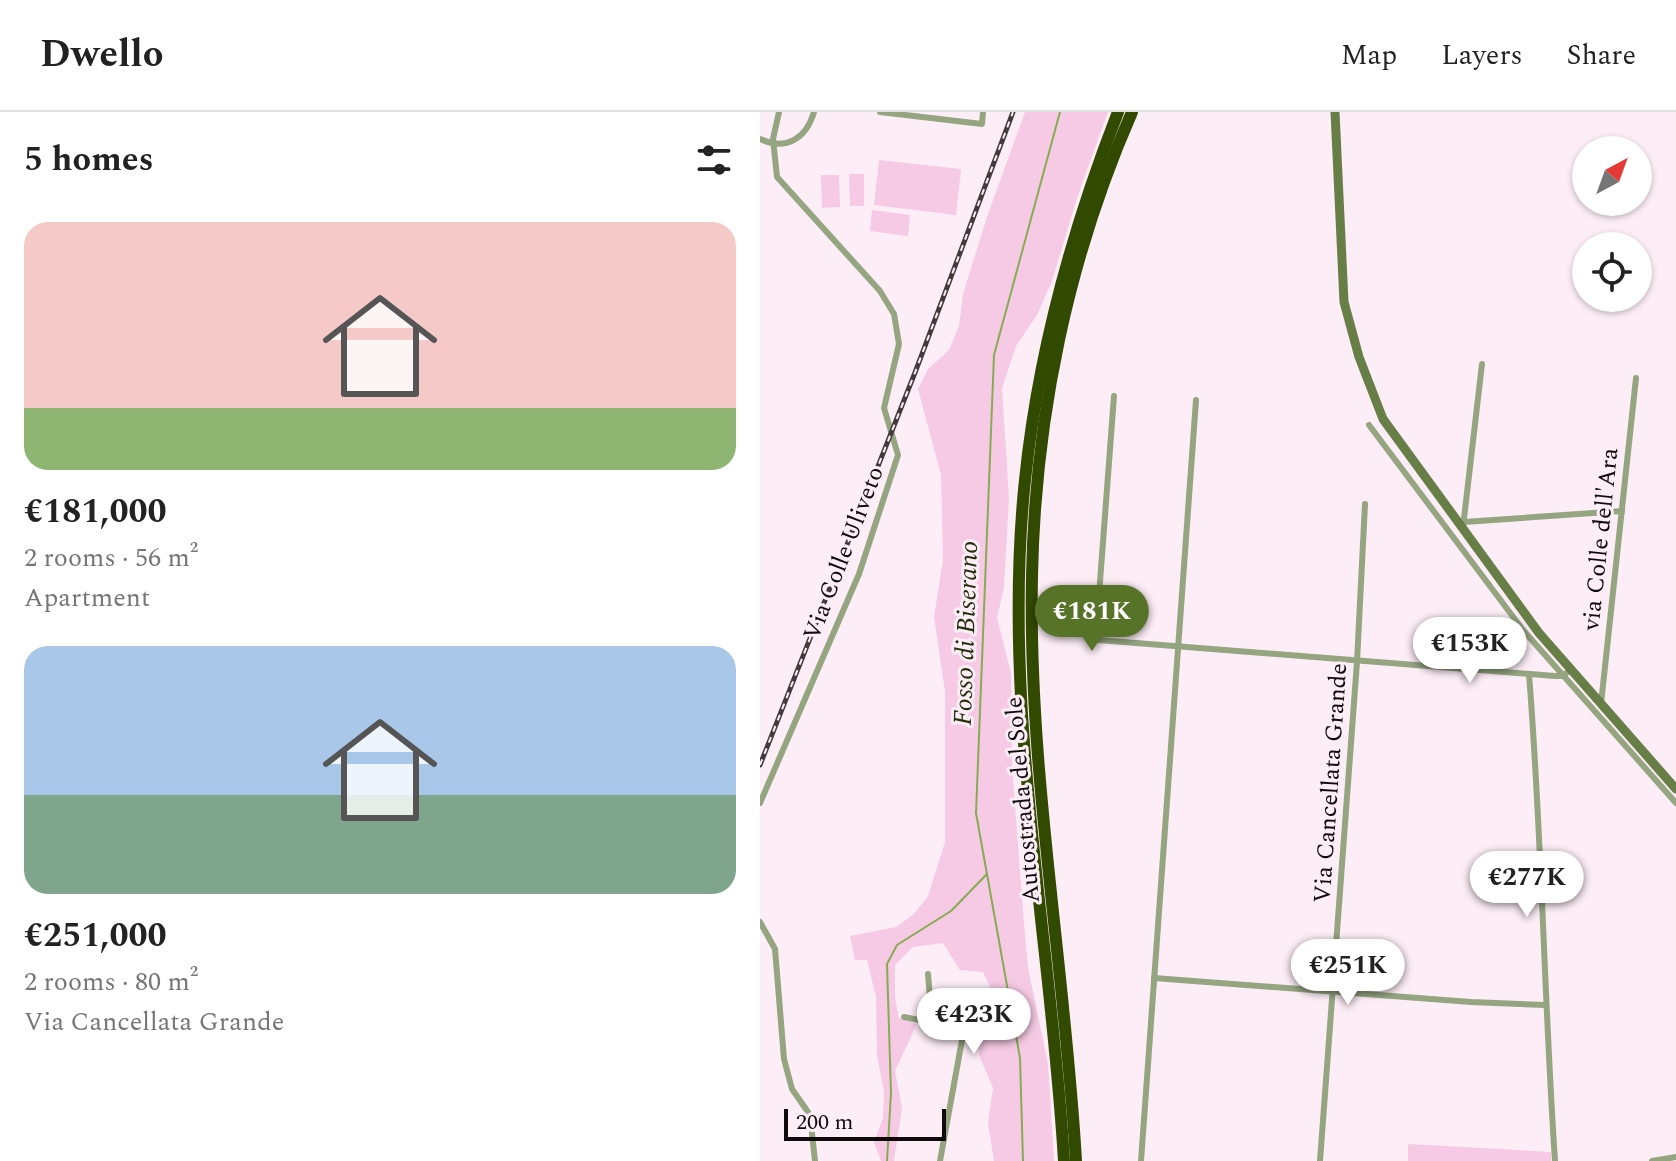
<!DOCTYPE html>
<meta charset="utf-8">
<style>
body{margin:0;font-family:Spectral,serif;background:#f2f2f2;color:#222;height:100vh;display:flex;flex-direction:column;font-size:30px;white-space:nowrap}
*{box-sizing:border-box;margin:0}
p{font-size:26px;color:#767676}
.icon{flex:none;width:44px;height:44px;fill:none;stroke:currentColor;stroke-width:2;stroke-linecap:round;stroke-linejoin:round}
.map{position:relative;flex:1;overflow:hidden}
.sheet{display:flex;flex-direction:column;background:#fff;width:760px}
.sheet>*{flex:none}
.needle{width:52px;rotate:41deg}
.buttons{position:absolute;left:812px;top:24px;display:grid;gap:16px}
.buttons a{display:grid;place-items:center;width:80px;height:80px;border-radius:50%;background:#fff;box-shadow:0 2px 6px #0004;font-size:40px}
.scale{position:absolute;left:24px;bottom:20px;width:162px;box-sizing:border-box;padding-left:8px;border:4px solid #0f0b0d;border-top:0;font-size:22px;line-height:28px;white-space:nowrap;color:#0f0b0d;-webkit-text-stroke:6px #fdedf6;paint-order:stroke}
.price{position:absolute;translate:-50% -68px;padding:0 18px;border-radius:28px;background:#fff;color:#222;font-size:26px;line-height:52px;filter:drop-shadow(0 2px 4px #0008)}
.price::after{content:'';position:absolute;left:50%;top:48px;width:24px;height:18px;margin-left:-12px;background:inherit;clip-path:polygon(0 0,100% 0,50% 100%)}
.price.active{background:#567328;color:#fff}
ul{padding:0;list-style:none}
li{display:grid;align-content:center;gap:16px;height:424px;padding:0 24px}
li span{display:grid;place-items:center;height:248px;border-radius:24px;color:#555}
li>.icon{margin-inline-start:auto}
span .icon{width:144px;height:144px;fill:#fffc;stroke-width:1}
li b{font-size:34px}
h2{display:flex;justify-content:space-between;align-items:center;height:96px;padding:0 24px;font-size:34px}
header{display:flex;align-items:center;gap:48px;box-sizing:border-box;height:112px;padding:0 40px;background:#fff;border-bottom:2px solid #e0e0e0}
header strong{font-size:38px}
nav{display:flex;gap:44px;margin-inline-start:auto;font-size:28px}
main{display:flex;flex:1;min-height:0}
.map>svg:first-child{display:block}
.green{fill:#f6cae4}
.lines{fill:none;stroke-linecap:round;stroke-linejoin:round}
.stream{stroke:#87ab52;stroke-width:2}
.minor{stroke:#94a580;stroke-width:6}
.secondary{stroke:#677f47;stroke-width:9}
.motorway{stroke:#324a00;stroke-width:12}
.rail-casing{stroke:#423b3e;stroke-width:5}
.rail{stroke:#fdedf6;stroke-width:2;stroke-dasharray:6;stroke-linecap:butt}
.labels{text-anchor:middle;stroke-width:6;stroke-linejoin:round;paint-order:stroke}
.street-label{font-size:24px;fill:#0f0b0d;stroke:#fdedf6}
.water-label{font-size:26px;font-style:italic;fill:#212f0a;stroke:#fdedf6}
</style>
<header>
<strong>Dwello</strong>
<nav><a>Map</a><a>Layers</a><a>Share</a></nav>
</header>
<main>
<section class="sheet">
<h2>5 homes<svg class="icon" aria-label="filters" viewBox="0 0 24 24"><path d="M4 7h16M4 17h16"/><circle cx="9" cy="7" r="2"/><circle cx="15" cy="17" r="2"/></svg></h2>
<ul>
<li><span style="background:linear-gradient(#f6c9c9 75%,#8fb573 0)"><svg class="icon" aria-label="home" viewBox="0 0 24 24"><path d="M3 11l9-7 9 7M6 9v11h12V9"/></svg></span><div><b>€181,000</b><p>2 rooms · 56 m²</p><p>Apartment</p></div></li>
<li><span style="background:linear-gradient(#a9c7e8 60%,#7fa58c 0)"><svg class="icon" aria-label="home" viewBox="0 0 24 24"><path d="M3 11l9-7 9 7M6 9v11h12V9"/></svg></span><div><b>€251,000</b><p>2 rooms · 80 m²</p><p>Via Cancellata Grande</p></div></li>
</ul>
</section>
<div class="map">
<svg width="916" height="1049" viewBox="0 0 916 1049">
<rect width="100%" height="100%" fill="#fdedf6"/>
<!-- green -->
<g class="green">
<polygon points="265,0 348,0 317,86 292,169 277,203 256,234 242,276 249,386 244,475 237,506 251,561 252,653 264,812 268,856 288,952 294,1049 234,1049 228,1011 233,976 219,943 221,908 231,877 223,860 200,858 183,831 153,835 135,853 135,886 139,906 157,912 135,959 142,996 134,1049 121,1049 114,1030 123,1006 124,979 117,944 116,885 107,848 95,848 90,824 136,815 154,802 168,784 185,730 185,579 174,505 183,448 181,363 158,277 168,257 189,238 199,214 203,182 228,102"/>
<polygon points="119,48 201,57 196,103 114,93"/>
<polygon points="89,62 104,62 104,94 90,94"/>
<polygon points="61,63 79,63 80,95 62,96"/>
<polygon points="112,98 150,103 148,124 110,119"/>
<polygon points="648,1032 791,1040 791,1049 648,1049"/>
</g>
<g class="lines">
<!-- stream -->
<g class="stream">
<polyline points="127,1049 131,981 127,852 137,833 191,799 227,762"/>
<polyline points="263,1049 260,946 216,701 234,243 300,0"/>
</g>
<!-- minor -->
<g class="minor">
<polyline points="120,0 222,12 223,0"/>
<path d="M 0,27 C 26,39 46,27 54,0"/>
<polyline points="354,284 336,523 338,528 795,564 803,564 810,558"/>
<polyline points="609,313 763,518 916,691"/>
<polyline points="704,410 862,399"/>
<polyline points="703,415 722,252"/>
<path d="M 769,562 C 782,724 784,887 795,1049"/>
<polyline points="841,592 876,266"/>
<polyline points="0,691 99,462 138,343 124,296 139,232 134,202 120,179 17,65 13,27 19,0"/>
<polyline points="0,810 15,837 24,947 32,977 50,1003 55,1049"/>
<polyline points="168,862 172,910"/>
<polyline points="394,866 711,890 785,893"/>
<polyline points="144,905 204,917 180,1049"/>
<polyline points="381,1049 436,288"/>
<polyline points="560,1049 597,550 605,392"/>
<polyline points="892,1049 916,1045"/>
</g>
<!-- secondary -->
<polyline class="secondary" points="575,0 584,190 599,245 623,307 779,521 916,677"/>
<!-- motorway -->
<g class="motorway">
<path d="M 304,1049 C 291,824 241,594 265,368 C 278,241 312,118 358,0"/>
<path d="M 316,1049 C 305,854 268,660 272,464 C 275,305 308,146 372,0"/>
</g>
<defs>
<polyline id="rail" points="0,653 156,258 253,0"/>
</defs>
<!-- rail casing -->
<use href="#rail" class="rail-casing"/>
<!-- rail -->
<use href="#rail" class="rail"/>
</g>
<g class="labels">
<!-- street labels -->
<g class="street-label">
<text transform="translate(840 427) rotate(-84)" y="8">via Colle dell'Ara</text>
<text transform="translate(83 441) rotate(-69)" y="8">Via Colle Uliveto</text>
<text transform="translate(570 671) rotate(-86)" y="8">Via Cancellata Grande</text>
<text transform="translate(262 688) rotate(-95)" y="8">Autostrada del Sole</text>
</g>
<!-- water labels -->
<g class="water-label">
<text transform="translate(205 521) rotate(-88)" y="9">Fosso di Biserano</text>
</g>
</g>
</svg>
<div class="buttons">
<a><svg class="needle" viewBox="-14 -14 28 28"><path d="M0-13l5 13h-10z" fill="#e53935"/><path d="M0 13l5-13h-10z" fill="#767676"/></svg></a>
<a><svg class="icon" aria-label="locate" viewBox="0 0 24 24"><circle cx="12" cy="12" r="6"/><path d="M12 2v4M12 18v4M2 12h4M18 12h4"/></svg></a>
</div>
<div class="scale">200 m</div>
<b class="price active" style="left:332px;top:541px">€181K</b>
<b class="price" style="left:710px;top:573px">€153K</b>
<b class="price" style="left:767px;top:807px">€277K</b>
<b class="price" style="left:588px;top:895px">€251K</b>
<b class="price" style="left:214px;top:944px">€423K</b>
</div>
</main>
